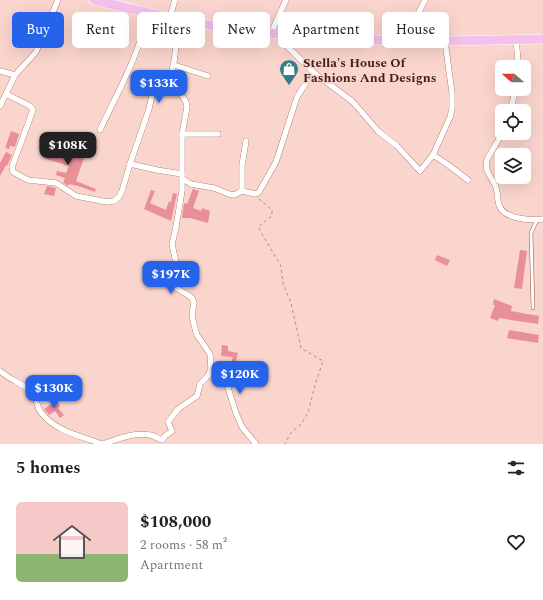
<!DOCTYPE html>
<meta charset="utf-8">
<style>
body{margin:0;font-family:Spectral,serif;background:#f6f6f6;color:#222;height:100vh;display:flex;flex-direction:column;font-size:15px;white-space:nowrap}
*{box-sizing:border-box;margin:0}
p{font-size:13px;color:#767676}
.icon{flex:none;width:22px;height:22px;fill:none;stroke:currentColor;stroke-width:2;stroke-linecap:round;stroke-linejoin:round}
.map{position:relative;height:444px;overflow:hidden}
.sheet{display:flex;flex-direction:column;background:#fff;flex:1}
.sheet>*{flex:none}
.top-card{position:absolute;left:12px;top:12px;width:519px;height:36px;display:flex;gap:8px}
.needle{width:26px;rotate:290deg}
.controls{position:absolute;left:495px;top:60px;display:grid;gap:8px}
.controls a{display:grid;place-items:center;width:36px;height:36px;border-radius:6px;background:#fff;box-shadow:0 4px 16px #0002;font-size:20px}
.price{position:absolute;translate:-50% -34px;padding:0 9px;border-radius:8px;background:#2563eb;color:#fff;font-size:13px;line-height:26px;filter:drop-shadow(0 1px 2px #0008)}
.price::after{content:'';position:absolute;left:50%;top:24px;width:12px;height:9px;margin-left:-6px;background:inherit;clip-path:polygon(0 0,100% 0,50% 100%)}
.price.active{background:#222;color:#fff}
ul{padding:0;list-style:none}
li{display:flex;align-items:center;gap:12px;height:100px;padding:0 16px}
li+li{border-top:1px solid #e0e0e0}
li span{display:grid;place-items:center;flex:none;width:112px;height:80px;border-radius:6px;color:#555}
li>.icon{margin-inline-start:auto}
span .icon{width:48px;height:48px;fill:#fffc;stroke-width:1}
li b{font-size:17px}
h2{display:flex;justify-content:space-between;align-items:center;height:48px;padding:0 16px;font-size:17px}
.pill{padding:0 14px;border-radius:6px;background:#fff;box-shadow:0 4px 16px #0002;font-size:14px;line-height:36px}
.pill.active{background:#2563eb;color:#fff}
.map>svg:first-child{display:block}
.building{fill:#e98f9a}
.lines{fill:none;stroke-linecap:round;stroke-linejoin:round}
.service-casing{stroke:#9a4c3d;stroke-width:4}
.minor-casing{stroke:#9a4c3d;stroke-width:6}
.primary-casing{stroke:#fff;stroke-width:10}
.path{stroke:#b08c85;stroke-width:1;stroke-dasharray:3 3;stroke-linecap:butt}
.service{stroke:#fff;stroke-width:3}
.minor{stroke:#fff;stroke-width:5.5}
.primary{stroke:#f3c1ec;stroke-width:9}
.labels{text-anchor:middle;stroke-width:3.5;stroke-linejoin:round;paint-order:stroke}
.poi-label{font-size:13px;font-weight:bold;fill:#43211b;stroke:#fad5cd;text-anchor:start}
</style>
<div class="map">
<svg width="543" height="444" viewBox="0 0 543 444">
<rect width="100%" height="100%" fill="#fad5cd"/>
<!-- building -->
<g class="building">
<polygon points="11,131 19,134 15,147 10,146 9,149 5,148"/>
<polygon points="50,146 84,158 76,181 96,189 95,192 78,186 69,184 68,186 63,183 65,178 56,175 57,171 66,173 69,166 46,159"/>
<polygon points="6,152 12,155 7,166 6,165 0,176 0,163"/>
<polygon points="47,186 56,188 54,196 44,194"/>
<polygon points="193,189 199,191 193,208 201,211 202,208 210,211 208,223 190,218 182,218 184,203 187,204"/>
<polygon points="151,190 155,191 150,203 166,210 169,201 171,202 173,193 177,194 171,221 144,209"/>
<polygon points="520,250 527,251 522,289 514,288"/>
<polygon points="437,255 450,260 447,266 435,260"/>
<polygon points="494,299 512,306 511,311 539,316 538,324 499,318 498,321 490,318 495,305 493,305"/>
<polygon points="509,330 539,335 538,343 507,338"/>
<polygon points="222,345 228,346 228,351 238,353 234,368 230,366 233,357 221,356"/>
<polygon points="56,401 60,406 58,408 64,415 60,418 55,411 49,415 44,409"/>
</g>
<g class="lines">
<defs>
<polyline id="service" points="533,308 531,233 537,220"/>
<g id="minor">
<polyline points="170,17 175,0"/>
<path d="M 175,19 C 176,37 177,55 171,74 L 159,74 L 155,81 L 149,109 L 130,164 L 157,170 L 182,174"/>
<polyline points="271,33 286,0"/>
<polyline points="401,40 418,14 425,0"/>
<polyline points="516,40 518,60 518,67"/>
<polyline points="174,65 208,76"/>
<polyline points="0,71 15,75"/>
<polyline points="313,72 353,102 378,131 397,146 420,171 433,155 450,117 452,109 452,93 445,41"/>
<polyline points="6,94 30,106 33,110 12,167 13,172 28,180 56,183 76,196 107,202 114,201 119,197 122,191 130,164"/>
<polyline points="0,106 15,75 36,52 58,0"/>
<polyline points="510,111 516,89"/>
<path d="M 100,130 C 118,91 139,56 148,12"/>
<path d="M 502,133 C 498,142 491,151 487,160 C 484,170 490,175 494,183 C 499,190 496,200 500,207 C 505,219 532,221 543,219"/>
<polyline points="182,134 218,134"/>
<polyline points="433,155 447,164 468,180"/>
<polyline points="183,179 191,184 214,188 229,194 234,195 242,191 256,194 259,192 276,162 297,97 313,72 288,47 282,35"/>
<polyline points="242,191 242,165 246,141"/>
<path d="M 0,371 C 9,379 23,384 31,391 C 37,397 36,405 40,411 C 54,431 80,436 102,444"/>
<polyline points="210,374 221,373 224,375 236,413 242,427 256,444"/>
<path d="M 103,444 C 119,439 133,432 150,435 C 155,436 158,439 162,440 L 165,436 L 172,431 L 168,422 L 178,409 L 197,396 L 200,384 L 208,376 L 211,369 L 210,354 L 197,335 L 194,325 L 192,315 L 194,303 L 192,298 L 188,295 L 178,289 L 176,288 L 178,272 L 172,244 L 176,227 L 182,191 L 182,134 L 187,107 L 186,102 L 175,85 L 171,74"/>
</g>
<polyline id="primary" points="94,0 175,19 234,29 305,37 374,40 401,40 445,41 543,39"/>
</defs>
<!-- service casing -->
<use href="#service" class="service-casing"/>
<!-- minor casing -->
<use href="#minor" class="minor-casing"/>
<!-- primary casing -->
<use href="#primary" class="primary-casing"/>
<!-- path -->
<polyline class="path" points="259,199 272,210 272,216 258,227 281,266 283,284 291,303 301,348 323,361 315,385 308,413 301,424 290,434 285,444"/>
<!-- service -->
<use href="#service" class="service"/>
<!-- minor -->
<use href="#minor" class="minor"/>
<!-- primary -->
<use href="#primary" class="primary"/>
</g>
<!-- icons -->
<defs>
<symbol id="shop-pin" viewBox="-11 -11 22 30"><path d="M0 17L-7.5 6A9.5 9.5 0 1 1 7.5 6Z" fill="#377d8a" stroke="#fad5cd"/><path d="M-5-2.5h2.3a2.7 3.5 0 0 1 5.4 0H5L5.5 6h-11ZM-1.5-2.5h3a1.5 2.3 0 0 0-3 0Z" fill="#fff"/></symbol>
</defs>
<g fill-rule="evenodd">
<use href="#shop-pin" x="278" y="58" width="22" height="30"/>
</g>
<g class="labels">
<!-- poi labels -->
<g class="poi-label">
<text x="303" y="67">Stella's House Of<tspan x="303" dy="15">Fashions And Designs</tspan></text>
</g>
</g>
</svg>
<div class="controls">
<a><svg class="needle" viewBox="-14 -14 28 28"><path d="M0-13l5 13h-10z" fill="#e53935"/><path d="M0 13l5-13h-10z" fill="#767676"/></svg></a>
<a><svg class="icon" aria-label="locate" viewBox="0 0 24 24"><circle cx="12" cy="12" r="6"/><path d="M12 2v4M12 18v4M2 12h4M18 12h4"/></svg></a>
<a><svg class="icon" aria-label="layers" viewBox="0 0 24 24"><path d="M12 4l9 5-9 5-9-5zM3 14l9 5 9-5"/></svg></a>
</div>
<b class="price" style="left:159px;top:104px">$133K</b>
<b class="price active" style="left:68px;top:166px">$108K</b>
<b class="price" style="left:171px;top:295px">$197K</b>
<b class="price" style="left:240px;top:395px">$120K</b>
<b class="price" style="left:54px;top:409px">$130K</b>
<div class="top-card">
<a class="pill active">Buy</a>
<a class="pill">Rent</a>
<a class="pill">Filters</a>
<a class="pill">New</a>
<a class="pill">Apartment</a>
<a class="pill">House</a>
</div>
</div>
<section class="sheet">
<h2>5 homes<svg class="icon" aria-label="filters" viewBox="0 0 24 24"><path d="M4 7h16M4 17h16"/><circle cx="9" cy="7" r="2"/><circle cx="15" cy="17" r="2"/></svg></h2>
<ul>
<li><span style="background:linear-gradient(#f6c9c9 65%,#8fb573 0)"><svg class="icon" aria-label="home" viewBox="0 0 24 24"><path d="M3 11l9-7 9 7M6 9v11h12V9"/></svg></span><div><b>$108,000</b><p>2 rooms · 58 m²</p><p>Apartment</p></div><svg class="icon" aria-label="heart" viewBox="0 0 24 24"><path d="M12 20l-8-8c-3-5 5-10 8-4 3-6 11-1 8 4z"/></svg></li>
</ul>
</section>
